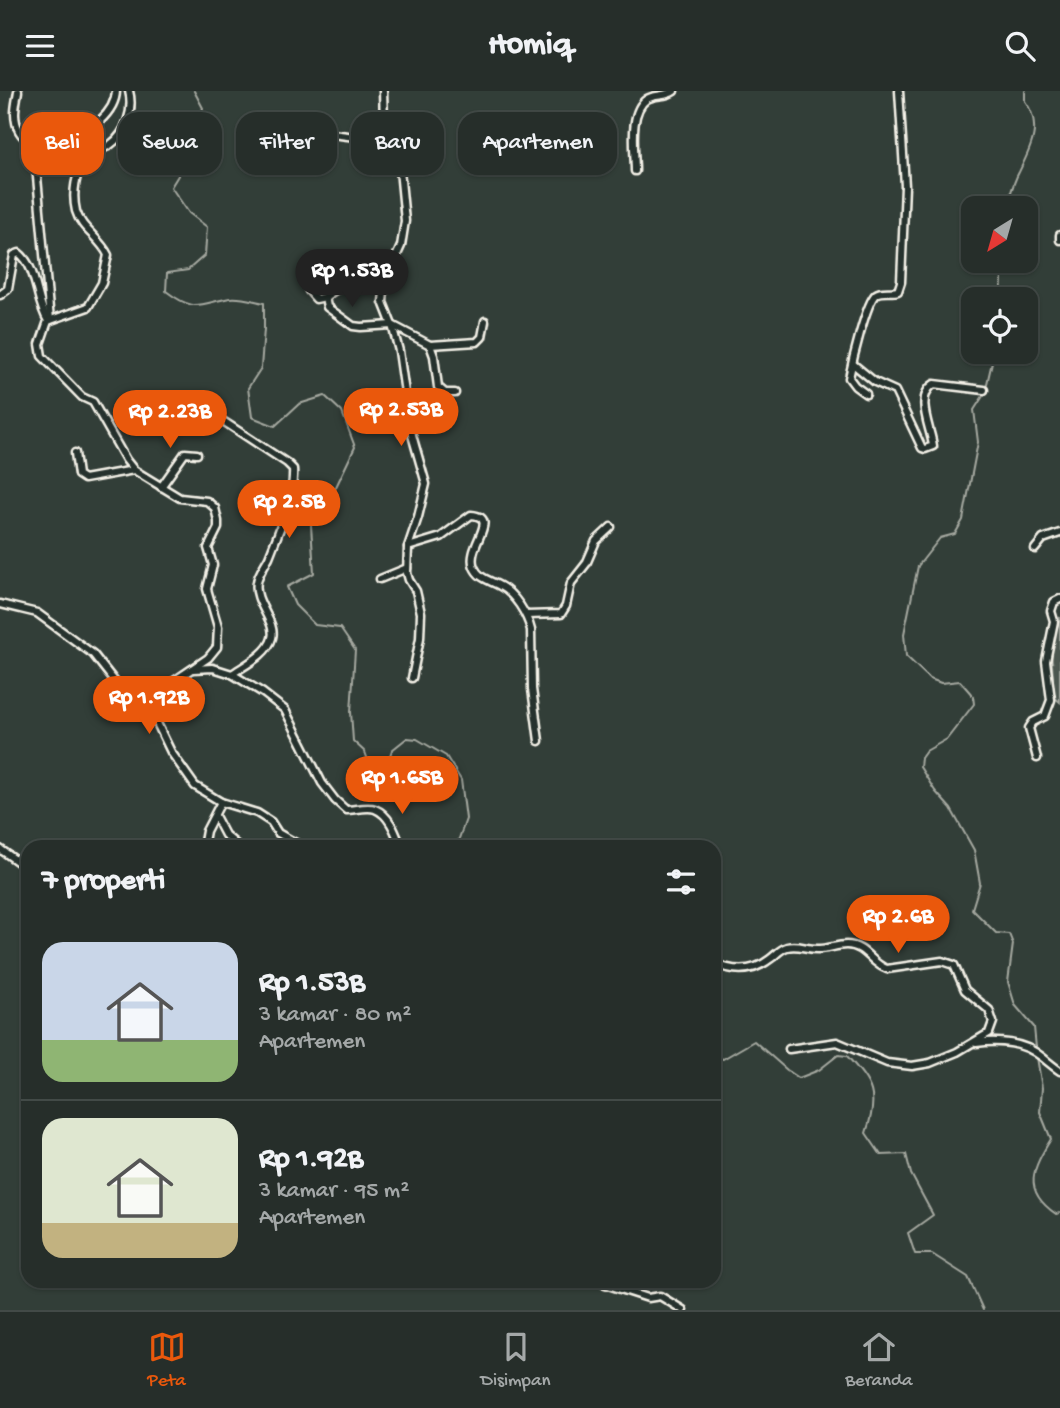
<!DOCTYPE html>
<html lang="id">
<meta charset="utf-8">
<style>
body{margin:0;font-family:"Gochi Hand",sans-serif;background:#2e3632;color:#f1f3f6;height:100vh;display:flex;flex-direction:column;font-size:26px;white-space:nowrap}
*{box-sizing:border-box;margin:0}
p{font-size:23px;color:#a4a8a8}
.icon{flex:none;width:38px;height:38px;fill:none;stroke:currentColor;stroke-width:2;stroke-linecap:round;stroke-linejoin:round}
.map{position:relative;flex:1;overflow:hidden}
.side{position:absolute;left:21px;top:749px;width:700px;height:448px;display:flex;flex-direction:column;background:#262e2a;border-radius:21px;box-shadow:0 2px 5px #0004,0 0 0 2px #424a47}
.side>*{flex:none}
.top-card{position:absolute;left:21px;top:21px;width:700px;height:63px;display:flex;gap:14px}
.needle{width:46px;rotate:217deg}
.controls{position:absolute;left:961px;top:105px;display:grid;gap:14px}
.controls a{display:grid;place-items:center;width:77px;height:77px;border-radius:14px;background:#262e2a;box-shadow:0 2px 5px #0004,0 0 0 2px #424a47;font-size:35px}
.price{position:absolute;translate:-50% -60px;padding:0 16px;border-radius:24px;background:#ea580c;color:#fff;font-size:23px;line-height:46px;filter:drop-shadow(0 2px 4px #0008)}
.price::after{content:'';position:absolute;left:50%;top:42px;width:21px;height:16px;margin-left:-10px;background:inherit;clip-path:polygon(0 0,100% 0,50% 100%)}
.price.on{background:#222;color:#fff}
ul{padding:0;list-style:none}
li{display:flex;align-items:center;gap:21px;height:175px;padding:0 21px}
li+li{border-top:2px solid #424a47}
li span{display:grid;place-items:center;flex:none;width:196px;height:140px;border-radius:21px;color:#555}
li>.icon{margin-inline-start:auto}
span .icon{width:84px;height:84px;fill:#fffc;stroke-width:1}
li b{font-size:30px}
h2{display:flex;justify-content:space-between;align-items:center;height:84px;padding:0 21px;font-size:30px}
.chip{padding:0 24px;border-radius:21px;background:#262e2a;box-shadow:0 2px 5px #0004,0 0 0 2px #424a47;font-size:24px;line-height:63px}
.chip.on{background:#ea580c;color:#fff}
header{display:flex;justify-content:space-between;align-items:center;height:91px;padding:0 21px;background:#262e2a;font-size:32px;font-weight:800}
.dock{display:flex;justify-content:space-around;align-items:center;height:98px;border-top:2px solid #424a47;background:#262e2a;font-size:19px;color:#a4a8a8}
.dock a{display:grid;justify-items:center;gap:4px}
.dock .on{color:#ea580c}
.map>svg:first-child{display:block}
.forest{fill:url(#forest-firs);stroke:#a0a49c;stroke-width:2}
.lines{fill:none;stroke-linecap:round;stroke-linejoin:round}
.stream{stroke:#a6a9a1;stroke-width:2}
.street-casing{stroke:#f4f1e8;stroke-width:11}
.street{stroke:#26332d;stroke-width:6}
</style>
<header><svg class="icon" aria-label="menu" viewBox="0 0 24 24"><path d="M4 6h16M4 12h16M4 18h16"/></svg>Homiq<svg class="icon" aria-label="search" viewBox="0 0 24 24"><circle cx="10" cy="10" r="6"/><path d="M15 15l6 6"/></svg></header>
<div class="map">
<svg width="1060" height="1219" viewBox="0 0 1060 1219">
<defs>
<pattern id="forest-firs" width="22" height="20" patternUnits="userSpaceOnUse" patternTransform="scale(1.75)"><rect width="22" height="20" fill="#4c564f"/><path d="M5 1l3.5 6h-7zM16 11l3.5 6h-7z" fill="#666f68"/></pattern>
</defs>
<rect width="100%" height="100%" fill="#323e38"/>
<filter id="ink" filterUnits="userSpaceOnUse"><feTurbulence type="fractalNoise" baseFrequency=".0143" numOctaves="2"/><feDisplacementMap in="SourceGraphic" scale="14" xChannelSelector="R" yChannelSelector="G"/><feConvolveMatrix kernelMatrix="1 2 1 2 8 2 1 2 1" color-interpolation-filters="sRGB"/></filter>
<g filter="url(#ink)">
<!-- forest -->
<polygon class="forest" points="1060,526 1060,611 1054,606 1051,557"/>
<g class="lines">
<!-- stream -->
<g class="stream">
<path d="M 194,0 L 203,17 L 191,47 L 185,73 L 171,96 L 189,122 L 207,136 L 205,164 L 188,179 L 167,182 L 166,200 C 195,222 198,213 230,207 C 240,205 253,210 264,212 L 264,238 L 261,277 L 248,297 L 252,326 L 275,335 L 299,313 L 325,305 L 342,321 L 355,356 L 335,398 L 311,434 L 314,482 L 287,496 L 295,514 L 315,534 L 340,537 L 355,559 L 351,621 L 353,650 L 365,661 L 371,677 L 383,683 L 392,659 L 407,647 L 417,648 L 446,665 L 461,689 L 466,728 L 456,756"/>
<path d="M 1006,117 C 1010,105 1013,92 1019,81 C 1031,57 1043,34 1025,10 L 1025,0"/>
<polyline points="997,170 1002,189 1001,208"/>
<polyline points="986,297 992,271 988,261"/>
<polyline points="985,302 974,319 978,351 963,429 955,443 940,447 918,475 904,543 906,565 930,588 941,592 960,590 973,605 974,613 947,648 926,660 921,667 920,676 935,700 951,718 974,759 980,792 972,818 996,842 1009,843 1013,853 1008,891 1015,914 1034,936 1036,957"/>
<path d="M 714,965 L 723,968 L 754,950 L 787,979 L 799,987 L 819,979 L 838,964 L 847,965 C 873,994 879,1004 866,1042 L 881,1064 L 906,1063 L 911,1083 L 933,1124 L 908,1142 L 915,1163 L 932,1163 L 968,1186 L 983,1219"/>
<path d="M 1037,966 L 1042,997 L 1040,1021 L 1051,1048 C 1033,1077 1021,1099 1056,1123 L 1060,1122"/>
</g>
<defs>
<g id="street">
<path d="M 18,0 C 17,7 15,15 15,22 C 16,84 115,42 116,0"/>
<polyline points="383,0 384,30 394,54 400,79 405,130 401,155 385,190 383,211 392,234 399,260 410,337 426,393 418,426 408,456 407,482 409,489 416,500 421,522 420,547 412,587"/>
<polyline points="312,45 332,43 371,48 384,30"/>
<polyline points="34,53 50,229"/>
<path d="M 635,80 C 635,60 628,21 647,8 C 655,3 666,6 674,0"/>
<polyline points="1060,144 1060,149"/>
<polyline points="308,189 309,200 316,208 325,206"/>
<polyline points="367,192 337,198 325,206 327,216 353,235 361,236 392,234 430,254 477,251 482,246 485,230"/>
<path d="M 0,204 L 8,198 L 14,164 L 19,162 C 38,177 35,209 48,230 L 40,253 L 42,265 L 82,306 L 93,311 L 126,369 L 134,379 L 180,407 L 207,410 L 215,417 L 218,430 L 218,437 L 208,457 L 213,474 L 207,498 L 218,536 L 217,556 L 208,567 L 171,592 L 142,616"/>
<path d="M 48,230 L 88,216 L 102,192 L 108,164 C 100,147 81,138 76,120 C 72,103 75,81 86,67 C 92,60 102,59 110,54 C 126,43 134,18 129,0"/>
<polyline points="430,254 434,265 438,296 445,302 455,302"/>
<path d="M 853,273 L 875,291 L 895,300 L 922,357 L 925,358 L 933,355 C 931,337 914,306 934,293 L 984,299"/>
<path d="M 866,303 L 855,295 L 849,287 C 852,272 866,211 876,203 C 881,199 891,202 898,200 L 901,191 L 905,95 L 899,0"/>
<path d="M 223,330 L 287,372 L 293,378 C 295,403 278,443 269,466 C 265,474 258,483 257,491 C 253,511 277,531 272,547 C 268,563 245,574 232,583"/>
<polyline points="75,362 78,384 84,388 134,379"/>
<polyline points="161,396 185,362 197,363"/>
<path d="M 408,456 L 441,446 L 471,424 C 502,426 465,456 474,476 C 479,488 490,489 500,495 C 515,503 527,523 531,539 L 532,598 L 539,650"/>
<polyline points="1035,458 1043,448 1060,442"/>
<polyline points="380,488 407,477"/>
<polyline points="0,513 37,522 93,563 119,596 154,626 171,661 195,695 221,711 257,722 271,731 278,742 303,756"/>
<polyline points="526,524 561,523 566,515 571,492 586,473 596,450 611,436"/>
<path d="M 193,578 L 213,577 L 232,583 L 263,602 L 285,619 L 322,692 L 335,709 L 346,719 C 354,719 368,715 375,718 C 390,724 396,743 401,756"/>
<polyline points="1037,667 1029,637 1033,631 1045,625 1051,609 1046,570 1054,530 1051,520 1054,511 1060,508"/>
<polyline points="215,725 225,744 239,756"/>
<polyline points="203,756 206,740 221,711"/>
<polyline points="0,758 28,778"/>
<path d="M 714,872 C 733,881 752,882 770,868 C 776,864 780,858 787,856 C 799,853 808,859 819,858 C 828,858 837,854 846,854 C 866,854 871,873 887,878 L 942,870 L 954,874 L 965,899 L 989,919 L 993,931 L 989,942 L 957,961 L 930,972 L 912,975 L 887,972 L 837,951 L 789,958"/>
<path d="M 976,952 C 998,949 1024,951 1042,966 C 1048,971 1054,976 1060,980"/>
<polyline points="596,1190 648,1207 660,1205 683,1219"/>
</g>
</defs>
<!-- street casing -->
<use href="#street" class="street-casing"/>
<!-- street -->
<use href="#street" class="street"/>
</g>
</g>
</svg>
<div class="controls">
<a><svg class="needle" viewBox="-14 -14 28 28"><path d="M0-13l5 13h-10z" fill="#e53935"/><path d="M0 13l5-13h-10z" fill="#a4a8a8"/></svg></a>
<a><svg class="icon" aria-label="locate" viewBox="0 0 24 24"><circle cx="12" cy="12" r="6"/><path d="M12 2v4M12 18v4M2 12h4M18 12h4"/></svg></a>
</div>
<b class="price on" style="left:352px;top:218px">Rp 1.53B</b>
<b class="price" style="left:401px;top:357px">Rp 2.53B</b>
<b class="price" style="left:170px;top:359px">Rp 2.23B</b>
<b class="price" style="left:289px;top:449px">Rp 2.5B</b>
<b class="price" style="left:149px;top:645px">Rp 1.92B</b>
<b class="price" style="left:402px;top:725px">Rp 1.65B</b>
<b class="price" style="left:898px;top:864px">Rp 2.6B</b>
<div class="top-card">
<a class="chip on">Beli</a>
<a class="chip">Sewa</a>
<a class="chip">Filter</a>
<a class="chip">Baru</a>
<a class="chip">Apartemen</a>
</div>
<section class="side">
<h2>7 properti<svg class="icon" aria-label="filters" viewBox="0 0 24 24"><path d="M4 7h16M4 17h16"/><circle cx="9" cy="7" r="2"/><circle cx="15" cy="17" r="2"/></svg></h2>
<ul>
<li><span style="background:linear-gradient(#c9d6e8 70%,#8fb573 0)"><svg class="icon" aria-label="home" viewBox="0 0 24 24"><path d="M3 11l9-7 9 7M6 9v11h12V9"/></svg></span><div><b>Rp 1.53B</b><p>3 kamar · 80 m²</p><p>Apartemen</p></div></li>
<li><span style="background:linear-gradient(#dfe7d0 75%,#c2b280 0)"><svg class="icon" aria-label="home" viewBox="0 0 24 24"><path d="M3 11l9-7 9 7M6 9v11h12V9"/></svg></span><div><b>Rp 1.92B</b><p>3 kamar · 95 m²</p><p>Apartemen</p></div></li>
</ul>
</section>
</div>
<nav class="dock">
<a class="on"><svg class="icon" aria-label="map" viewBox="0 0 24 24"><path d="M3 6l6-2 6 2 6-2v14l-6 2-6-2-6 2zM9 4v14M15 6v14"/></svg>Peta</a>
<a><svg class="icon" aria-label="saved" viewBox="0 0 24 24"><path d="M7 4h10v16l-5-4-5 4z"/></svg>Disimpan</a>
<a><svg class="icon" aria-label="home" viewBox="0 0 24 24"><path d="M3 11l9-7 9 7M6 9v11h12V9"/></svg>Beranda</a>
</nav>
